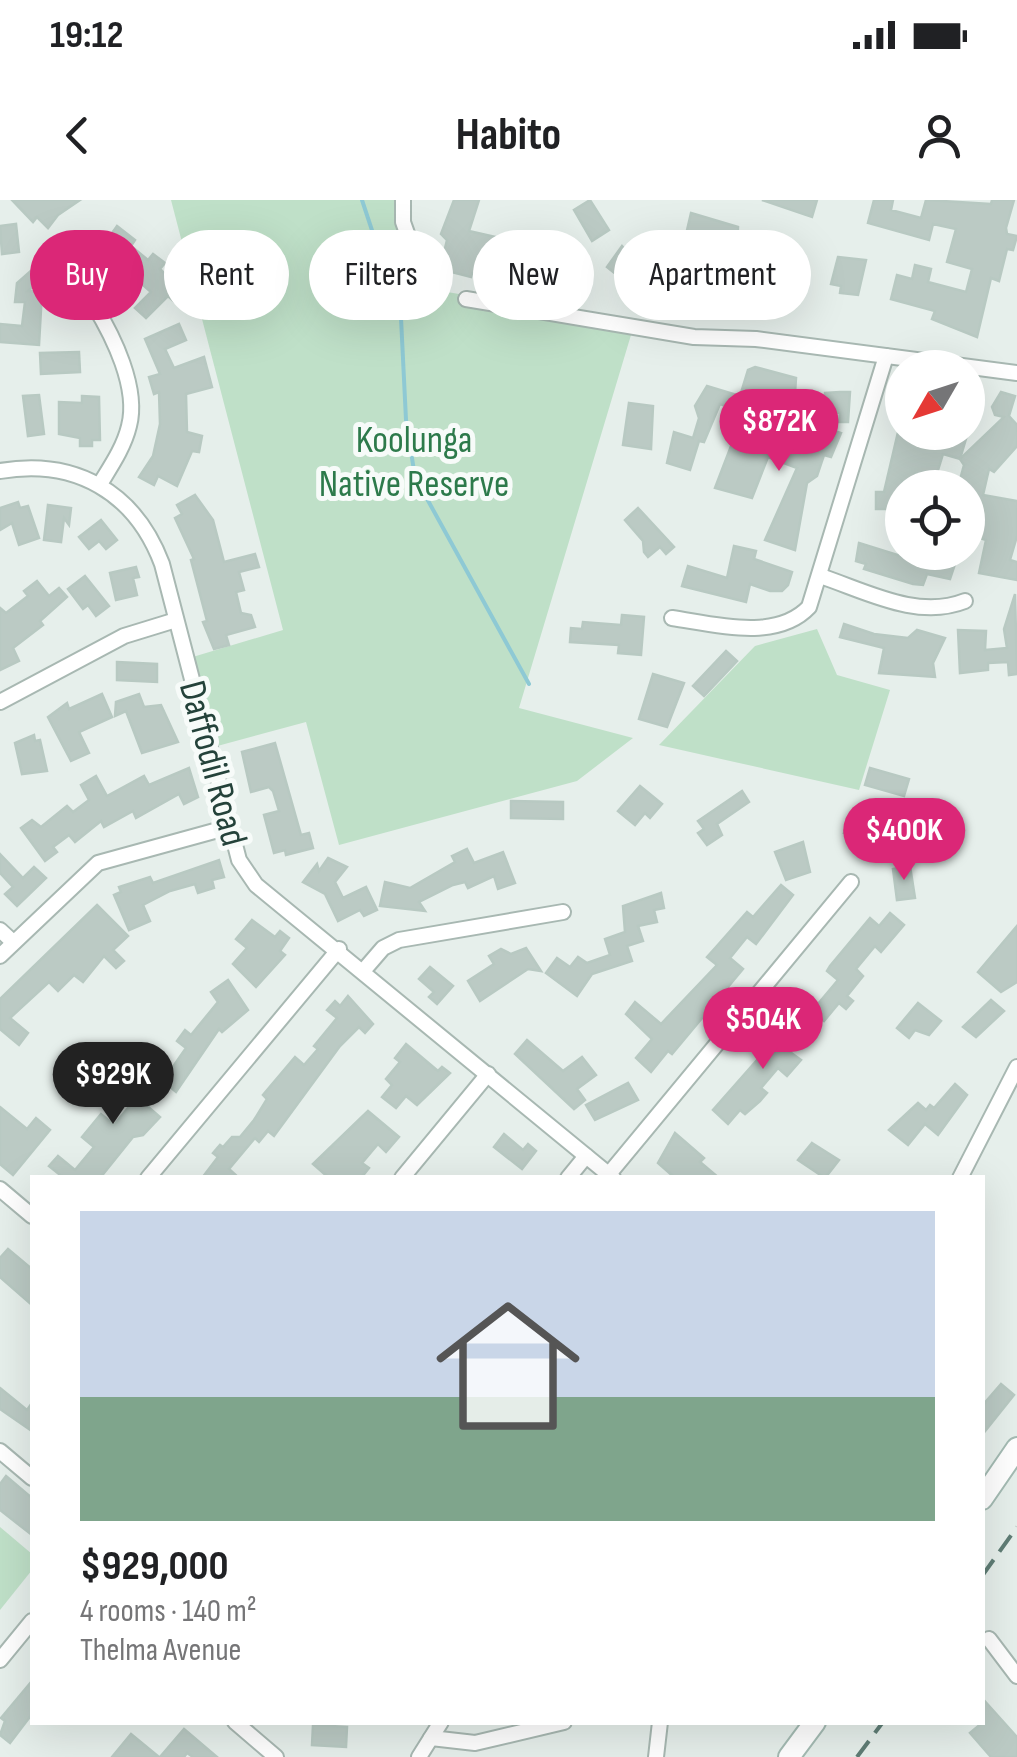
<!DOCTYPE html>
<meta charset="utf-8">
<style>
body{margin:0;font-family:"Sofia Sans Condensed",sans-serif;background:#f2f2f2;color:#202124;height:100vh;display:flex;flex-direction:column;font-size:38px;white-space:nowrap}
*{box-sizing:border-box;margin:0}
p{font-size:32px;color:#757577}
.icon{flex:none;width:55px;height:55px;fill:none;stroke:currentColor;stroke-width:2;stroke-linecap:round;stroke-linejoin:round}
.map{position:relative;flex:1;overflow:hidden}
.sheet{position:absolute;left:30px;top:975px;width:955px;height:550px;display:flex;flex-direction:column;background:#fff;border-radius:0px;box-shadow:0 10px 40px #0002}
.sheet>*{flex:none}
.banner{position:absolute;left:30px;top:30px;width:958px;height:90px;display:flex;gap:20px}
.needle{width:65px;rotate:231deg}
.controls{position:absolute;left:885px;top:150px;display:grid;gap:20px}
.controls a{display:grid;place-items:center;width:100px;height:100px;border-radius:50%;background:#fff;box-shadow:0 10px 40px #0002;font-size:50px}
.price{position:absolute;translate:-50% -85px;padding:0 22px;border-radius:35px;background:#db2777;color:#fff;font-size:32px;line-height:65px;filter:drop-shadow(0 2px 5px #0008)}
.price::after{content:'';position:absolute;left:50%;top:60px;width:30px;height:22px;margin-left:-15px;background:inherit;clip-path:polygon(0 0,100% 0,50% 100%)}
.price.selected{background:#222;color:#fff}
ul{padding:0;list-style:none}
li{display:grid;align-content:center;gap:20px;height:530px;padding:0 50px}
li span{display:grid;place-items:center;height:310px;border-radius:0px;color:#555}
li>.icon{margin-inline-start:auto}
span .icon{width:180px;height:180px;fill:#fffc;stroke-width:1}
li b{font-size:42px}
.chip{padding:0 35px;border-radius:45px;background:#fff;box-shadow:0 10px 40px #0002;font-size:35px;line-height:90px}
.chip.selected{background:#db2777;color:#fff}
.status{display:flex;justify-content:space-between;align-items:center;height:70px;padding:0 50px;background:#fff;direction:ltr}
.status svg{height:28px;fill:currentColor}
header{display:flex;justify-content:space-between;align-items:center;height:130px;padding:0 50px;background:#fff;font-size:45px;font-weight:700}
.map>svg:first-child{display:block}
.green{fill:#bfe0c8}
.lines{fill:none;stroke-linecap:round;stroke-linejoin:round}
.stream{stroke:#8ec9d4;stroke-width:4}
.building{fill:#bbcac4;stroke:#b8c9c2;stroke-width:2.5}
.street-casing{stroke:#a8b8b2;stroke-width:18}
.secondary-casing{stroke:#a4bbb3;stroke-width:24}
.street{stroke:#fff;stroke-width:14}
.secondary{stroke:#fff;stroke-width:20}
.rail{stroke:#5f7d75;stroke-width:4;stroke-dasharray:20 10;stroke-linecap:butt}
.labels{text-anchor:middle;stroke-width:10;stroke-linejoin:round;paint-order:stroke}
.park-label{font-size:38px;fill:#2d7a4b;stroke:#f7fbf9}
.street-label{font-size:38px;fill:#24423a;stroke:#f7fbf9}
</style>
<div class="status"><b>19:12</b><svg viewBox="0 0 49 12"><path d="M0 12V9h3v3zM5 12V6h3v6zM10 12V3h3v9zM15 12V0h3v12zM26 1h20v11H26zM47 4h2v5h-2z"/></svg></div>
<header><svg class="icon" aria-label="back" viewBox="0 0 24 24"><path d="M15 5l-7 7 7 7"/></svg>Habito<svg class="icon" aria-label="person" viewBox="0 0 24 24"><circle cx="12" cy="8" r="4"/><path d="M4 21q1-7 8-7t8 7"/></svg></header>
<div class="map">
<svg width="1017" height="1557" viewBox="0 0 1017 1557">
<rect width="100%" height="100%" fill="#e6efeb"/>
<!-- green -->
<g class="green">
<polygon points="171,0 403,0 424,81 436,90 634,125 519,508 633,538 577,581 339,645 306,522 210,548 186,459 283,430"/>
<polygon points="817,429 837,475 890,490 859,590 659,545 755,446"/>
<polygon points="0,1327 32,1354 32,1370 0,1410"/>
</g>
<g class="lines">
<!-- stream -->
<polyline class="stream" points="362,0 401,118 406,220 415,277 529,484"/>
</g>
<!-- building -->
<g class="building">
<polygon points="12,0 80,0 58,15 48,28 37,17 33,22"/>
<polygon points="454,0 479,0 469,31 536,46 530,72 485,67 483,76 472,73 471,77 440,69 447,40 441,34"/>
<polygon points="590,0 609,30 592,41 574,10"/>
<polygon points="762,0 817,0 812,17"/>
<polygon points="874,0 893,0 891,10 921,18 926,0 991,4 992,0 1014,0 1006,28 1007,34 1017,36 1013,50 1007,49 999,81 991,78 977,137 932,119 935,111 891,99 897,75 912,79 915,65 931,69 928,82 966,92 972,69 947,62 956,29 933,24 929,40 868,23"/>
<polygon points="691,13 738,27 737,54 685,39"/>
<polygon points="16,24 19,52 2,54 0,26"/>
<polygon points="117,26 135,40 131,46 148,60 153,54 165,63 160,69 187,96 178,105 168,96 146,118 135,108 151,92 136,79 140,75 129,66 132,62 115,50 108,60 98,53"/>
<polygon points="75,32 93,53 70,73 60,62 28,91 42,92 39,145 0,142 0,124 22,126 25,102 15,102 17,83"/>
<polygon points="622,46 632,58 659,54 663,82 655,83 656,92 636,95 631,59 617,75 607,67"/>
<polygon points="755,54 769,57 765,73 783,78 779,97 728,90 726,100 709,96 715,70 749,78"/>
<polygon points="838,57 866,60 858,95 840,93 841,86 831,84"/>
<polygon points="687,63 704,80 685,98 669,80"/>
<polygon points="179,124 186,140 165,149 174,168 204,157 212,187 186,194 187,232 202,236 199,252 192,251 177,286 158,276 154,285 139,277 153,256 160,224 159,192 154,194 149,177 160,174 145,139"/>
<polygon points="79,152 80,172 41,174 40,153"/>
<polygon points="755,167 796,178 794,209 773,207 772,213 759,209 756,216 720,204 704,242 699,241 690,270 667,263 674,232 693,238 699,218 695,206 707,186 740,196 748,170"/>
<polygon points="840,192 850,192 848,222 839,222 840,213 824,211 825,193"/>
<polygon points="1001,192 1015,196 1009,216 1017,225 1017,246 994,272 989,269 983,295 1017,301 1017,336 1010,360 1017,362 1017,380 979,373 986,340 968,334 968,288 958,287 964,265 960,259 1004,217 995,215 992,207"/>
<polygon points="39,195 44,234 28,236 23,196"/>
<polygon points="82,196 99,197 100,240 92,240 92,246 80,246 80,238 59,234 59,202 82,203"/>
<polygon points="629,203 653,206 651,249 623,245"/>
<polygon points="803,221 841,233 831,257 824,255 817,276 807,283 795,350 765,340 797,268 768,257 752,298 715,288 736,233 794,252"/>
<polygon points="898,232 916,238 918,232 968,232 960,259 943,254 935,280 915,273 911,284 902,281 902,309 876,309 876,292 884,292"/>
<polygon points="195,295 213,320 224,362 255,354 259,367 239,372 244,390 236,392 241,413 251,415 255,427 226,435 229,445 214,449 203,422 207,421 191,360 194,359 175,318 182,314 177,305"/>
<polygon points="18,302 20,308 28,306 39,338 19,345 12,323 0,330 0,308"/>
<polygon points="48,305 71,308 69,325 64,318 61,342 44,340"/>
<polygon points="638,308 674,347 666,354 660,347 648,357 644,352 643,341 625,320"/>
<polygon points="101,320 117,340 106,349 99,341 89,349 79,337"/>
<polygon points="859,343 907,358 901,352 959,352 950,379 927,374 923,385 913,384 864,369 866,364 856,361"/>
<polygon points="734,346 756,351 754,359 792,372 788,385 782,391 770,391 750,384 746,402 682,386 688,366 727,378"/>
<polygon points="136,367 139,377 133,378 137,395 116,400 110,373"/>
<polygon points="85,376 109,406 96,416 88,405 83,409 68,389"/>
<polygon points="37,381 49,396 59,388 67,397 40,421 43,425 13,448 19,461 0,470 0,408 6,413 28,396 24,391"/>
<polygon points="1015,394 1017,474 1009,475 1008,462 988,463 988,470 960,473 958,430 986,431 985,450 1007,448 1004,429"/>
<polygon points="622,415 644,417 641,455 618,453 619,445 570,442 571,428 582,429 583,422 621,425"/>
<polygon points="844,424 874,434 908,438 917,430 945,438 933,463 935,477 879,473 884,448 840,437"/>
<polygon points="726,451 737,461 704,496 693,486"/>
<polygon points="117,462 157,464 157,482 117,480"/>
<polygon points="653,474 684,483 667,527 639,519"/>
<polygon points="102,494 112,517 79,532 89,553 71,561 48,517 67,503 69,509"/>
<polygon points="139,494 144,507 161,505 178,542 142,553 126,511 115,516 116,502"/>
<polygon points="34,535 35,541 40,540 47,571 22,574 15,543"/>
<polygon points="275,543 301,635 309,633 313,648 286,655 285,650 274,653 264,615 279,611 273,591 269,587 251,592 242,552"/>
<polygon points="189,568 198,597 184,604 179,594 136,618 133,611 104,627 101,621 75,642 69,635 53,647 57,652 45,661 21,628 32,620 41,627 67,606 73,612 89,600 81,585 96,576 107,596 144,576 149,585"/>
<polygon points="870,568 909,579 904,596 865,585"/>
<polygon points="640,586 662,604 650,618 645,613 635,625 618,611"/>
<polygon points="742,591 749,602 717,624 722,635 707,645 698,633 704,629 698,621"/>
<polygon points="511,601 563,602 563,619 511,618"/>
<polygon points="886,614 899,619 888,649 844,633 849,621 864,627 868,617 883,622"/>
<polygon points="803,642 810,672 786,680 775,652"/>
<polygon points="467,649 474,663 503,652 515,683 498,689 494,676 468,688 465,682 453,685 419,702 425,711 380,706 385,682 410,688 455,662 452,656"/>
<polygon points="0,654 23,678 34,667 46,678 17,706 5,694 13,687 0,673"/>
<polygon points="328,658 347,667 335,682 343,698 366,687 377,710 364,716 360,710 338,721 325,694 303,682 317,664 319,671"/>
<polygon points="219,660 224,677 212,680 214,688 198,693 195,684 170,691 143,705 150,721 129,730 114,695 121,692 119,687 150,677 153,683"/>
<polygon points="910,666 915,698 897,700 893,669"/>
<polygon points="781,685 793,695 756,744 747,737 730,758 743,769 672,854 668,851 651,872 636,858 652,839 626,814 635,802 661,824 717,765 707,757 716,747 747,712 753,717"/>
<polygon points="661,693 664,708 654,710 657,722 638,726 643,741 627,746 632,761 592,774 577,796 546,773 557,758 570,767 578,757 587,763 610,755 605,739 625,732 623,706"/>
<polygon points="97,705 128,736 113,750 124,761 116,768 104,756 83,782 74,775 58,791 49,782 10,818 28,833 19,845 0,829 0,799"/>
<polygon points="890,713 904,725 881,752 875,746 856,769 863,776 847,796 853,801 846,809 839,803 824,821 812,811 838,780 827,771 830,766 870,718 879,726"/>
<polygon points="252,720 275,737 280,731 289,738 280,751 285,755 256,787 233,764 247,748 236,739"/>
<polygon points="1017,726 1017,782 1001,792 978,772"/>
<polygon points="526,748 541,771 528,769 480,801 468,781 494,764 489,756 501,749 511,754"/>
<polygon points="430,767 453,786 437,804 429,797 434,792 419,779"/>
<polygon points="228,780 248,810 222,832 219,829 176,892 163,881 186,848 177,841 185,830 191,835 218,802 211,792"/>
<polygon points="348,796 373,824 365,833 359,827 340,846 274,936 268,931 259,942 255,938 229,969 239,978 202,978 218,957 213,953 220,945 223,947 232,937 240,937 254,920 267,899 263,895 295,857 304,865 318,849 314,846 337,818 327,810 335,801 340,806"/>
<polygon points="991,800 1004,811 976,837 963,827"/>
<polygon points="918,803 941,821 929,835 915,830 909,838 897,828"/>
<polygon points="790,815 808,830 790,852 801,860 787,876 778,868 761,888 767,893 760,901 745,914 740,910 728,924 713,910 787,826 783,824"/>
<polygon points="527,840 563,871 582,857 596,875 577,889 585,900 574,909 515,854"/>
<polygon points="406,844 438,871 442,867 450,873 417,905 406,896 396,908 382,897 392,885 386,879 400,862 395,858"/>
<polygon points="100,863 115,875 118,871 138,882 141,878 157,892 146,905 160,917 143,935 133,937 100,978 64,978 49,966 58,956 75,970 94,947 82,937 101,914 114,925 132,903 91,873"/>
<polygon points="628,883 638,900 595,920 586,905"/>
<polygon points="955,884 967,895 938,935 925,924 908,945 889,930 918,903 926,910 930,905 934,908"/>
<polygon points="0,907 27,929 36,918 50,930 13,975 0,964"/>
<polygon points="368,911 399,937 386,952 378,944 362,963 369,968 361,978 329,978 313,964"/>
<polygon points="675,933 704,958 700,962 719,978 675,978 658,963"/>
<polygon points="504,934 523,950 528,944 536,951 522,969 494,947"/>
<polygon points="812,943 839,960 825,978 798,960"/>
<polygon points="8,1049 32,1069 32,1105 0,1077 0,1058"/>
<polygon points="1001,1184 1014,1195 982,1235 982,1206"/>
<polygon points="0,1188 27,1210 32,1203 32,1231 0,1209"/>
<polygon points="6,1276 32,1298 32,1335 0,1310 0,1284"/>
<polygon points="32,1481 32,1514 10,1543 0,1535 5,1521 1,1518"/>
<polygon points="982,1498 1017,1537 1017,1557 991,1557 970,1533 982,1523"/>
<polygon points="313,1525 347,1527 346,1547 312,1545"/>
<polygon points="184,1529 217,1557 193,1557 187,1553 184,1557 160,1557"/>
<polygon points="131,1534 159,1557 112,1557"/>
</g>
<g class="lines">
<defs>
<g id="street">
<polyline points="403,0 403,22 424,81"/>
<polyline points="466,99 694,137 756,139 1017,173"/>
<path d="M 94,105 C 113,136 139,188 129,226 C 124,247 111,266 100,284"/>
<path d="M 0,271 C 75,258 135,292 162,364 L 239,660 L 256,685 L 613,978"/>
<path d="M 820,376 C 866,391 917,420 965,401"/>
<path d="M 672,418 C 713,424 776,442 809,407 L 886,156"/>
<polyline points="0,502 124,436 176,420"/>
<polyline points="0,730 13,742"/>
<polyline points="0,756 98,663 229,627"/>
<polyline points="364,770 383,748 399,740 563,712"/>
<polyline points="609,974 851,682"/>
<polyline points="148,978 339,749"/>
<polyline points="402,978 488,874"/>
<polyline points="568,978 586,956"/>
<polyline points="960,978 1017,867"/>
<polyline points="0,989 32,1016"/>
<polyline points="0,1251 32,1278"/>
<polyline points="989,1439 1017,1476"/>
<polyline points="0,1460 32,1421"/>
<polyline points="235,1522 276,1557"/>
<polyline points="431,1538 475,1543 564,1522"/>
<polyline points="419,1557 441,1522"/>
<polyline points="656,1557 660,1522"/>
</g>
<g id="secondary">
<polyline points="982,1299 1017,1248"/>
<polyline points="789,1557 815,1522"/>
</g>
</defs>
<!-- street casing -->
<use href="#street" class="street-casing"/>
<!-- secondary casing -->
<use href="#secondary" class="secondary-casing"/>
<!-- street -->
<use href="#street" class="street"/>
<!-- secondary -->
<use href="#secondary" class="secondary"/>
<!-- rail -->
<g class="rail">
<polyline points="982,1376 1017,1327"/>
<polyline points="857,1557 883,1522"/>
</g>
</g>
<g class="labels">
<!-- park labels -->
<g class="park-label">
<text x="414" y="252">Koolunga<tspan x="414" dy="44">Native Reserve</tspan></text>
</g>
<!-- street labels -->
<g class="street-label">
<text transform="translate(214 563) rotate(75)" y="13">Daffodil Road</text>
</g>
</g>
</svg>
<div class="controls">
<a><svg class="needle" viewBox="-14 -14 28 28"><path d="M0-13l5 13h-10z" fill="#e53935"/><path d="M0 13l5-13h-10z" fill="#757577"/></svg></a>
<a><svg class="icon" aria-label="locate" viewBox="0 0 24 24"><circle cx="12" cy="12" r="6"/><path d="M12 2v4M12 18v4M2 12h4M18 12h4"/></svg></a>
</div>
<b class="price" style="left:779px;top:274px">$872K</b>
<b class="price" style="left:904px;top:683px">$400K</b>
<b class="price" style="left:763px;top:872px">$504K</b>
<b class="price selected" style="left:113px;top:927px">$929K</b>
<div class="banner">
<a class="chip selected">Buy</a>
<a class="chip">Rent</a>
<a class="chip">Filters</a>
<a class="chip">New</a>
<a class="chip">Apartment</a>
</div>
<section class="sheet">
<ul>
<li><span style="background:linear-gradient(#c9d6e8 60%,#7fa58c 0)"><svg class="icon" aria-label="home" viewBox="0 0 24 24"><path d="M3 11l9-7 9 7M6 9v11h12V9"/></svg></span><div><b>$929,000</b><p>4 rooms · 140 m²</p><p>Thelma Avenue</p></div></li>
</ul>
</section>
</div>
